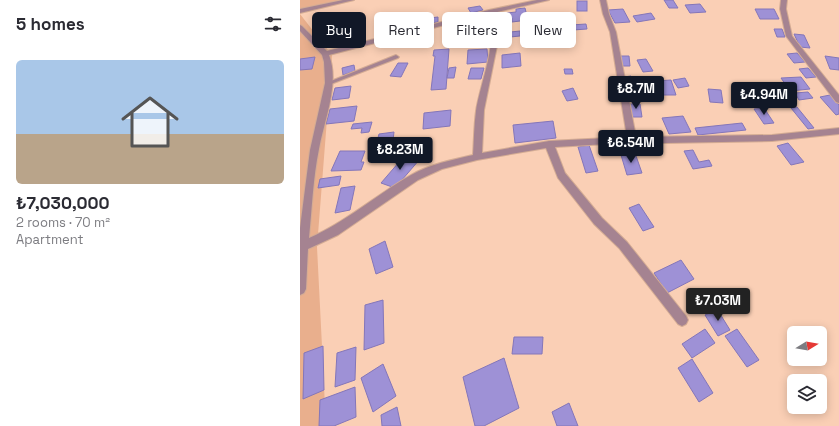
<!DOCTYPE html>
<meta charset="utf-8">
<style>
body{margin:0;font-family:"Space Grotesk",sans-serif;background:#f7f7f7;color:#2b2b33;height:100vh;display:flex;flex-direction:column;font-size:15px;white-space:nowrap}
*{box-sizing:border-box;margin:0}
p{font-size:13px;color:#7c7c81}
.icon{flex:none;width:22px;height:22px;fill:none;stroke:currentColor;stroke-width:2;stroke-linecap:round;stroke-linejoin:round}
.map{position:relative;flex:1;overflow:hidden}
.side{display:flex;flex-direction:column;background:#fff;width:300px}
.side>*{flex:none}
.banner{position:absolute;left:12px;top:12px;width:380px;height:36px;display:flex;gap:8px}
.needle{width:26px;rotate:79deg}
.controls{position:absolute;left:487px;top:326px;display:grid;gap:8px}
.controls a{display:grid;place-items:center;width:40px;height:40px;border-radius:6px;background:#fff;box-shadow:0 2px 10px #0003;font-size:20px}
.price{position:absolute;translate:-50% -34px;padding:0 9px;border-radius:4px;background:#111827;color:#fff;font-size:13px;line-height:26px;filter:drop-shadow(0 1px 2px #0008)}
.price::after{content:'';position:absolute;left:50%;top:24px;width:12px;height:9px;margin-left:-6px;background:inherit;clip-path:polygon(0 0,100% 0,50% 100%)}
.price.active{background:#222;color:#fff}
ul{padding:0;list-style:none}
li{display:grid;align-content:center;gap:8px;height:212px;padding:0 16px}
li+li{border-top:1px solid #e1e1e2}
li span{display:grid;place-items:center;height:124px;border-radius:6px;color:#555}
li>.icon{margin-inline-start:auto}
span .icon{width:72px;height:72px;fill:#fffc;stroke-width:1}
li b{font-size:17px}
h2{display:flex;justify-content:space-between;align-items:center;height:48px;padding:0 16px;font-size:17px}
.tag{padding:0 14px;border-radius:6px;background:#fff;box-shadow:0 2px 10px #0003;font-size:14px;line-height:36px}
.tag.active{background:#111827;color:#fff}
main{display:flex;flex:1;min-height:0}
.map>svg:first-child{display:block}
.green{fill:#e9af8d}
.building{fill:#9e91d6;stroke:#8476b9}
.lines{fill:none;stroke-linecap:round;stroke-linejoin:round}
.service-casing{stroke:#d4ac94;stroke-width:2}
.minor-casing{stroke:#d4ac94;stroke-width:2}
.service{fill:#a58391;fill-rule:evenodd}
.minor{fill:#a58391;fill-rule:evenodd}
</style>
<main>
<section class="side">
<h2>5 homes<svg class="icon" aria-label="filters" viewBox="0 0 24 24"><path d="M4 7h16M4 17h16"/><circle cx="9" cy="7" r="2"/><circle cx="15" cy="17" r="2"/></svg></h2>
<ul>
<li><span style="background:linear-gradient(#a9c7e8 60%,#b9a48a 0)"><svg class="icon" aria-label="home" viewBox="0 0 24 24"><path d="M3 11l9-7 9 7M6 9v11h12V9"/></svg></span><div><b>₺7,030,000</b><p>2 rooms · 70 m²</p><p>Apartment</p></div></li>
</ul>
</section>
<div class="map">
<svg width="539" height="426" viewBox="0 0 539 426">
<rect width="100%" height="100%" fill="#facfb5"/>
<!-- green -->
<g class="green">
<polygon points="0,0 47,0 0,11"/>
<polygon points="0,14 32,55 17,247 26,426 0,426"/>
</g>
<!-- building -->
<g class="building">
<polygon points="364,0 373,0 378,8 369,8"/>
<rect x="277" y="1" width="10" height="10"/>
<polygon points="400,4 406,12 390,13 385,5"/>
<polygon points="180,6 183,10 171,13 168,8"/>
<polygon points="225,8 228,20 212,22 212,18 208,18 207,13 216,12 216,9"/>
<polygon points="323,9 330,22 315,23 308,10"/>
<polygon points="455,9 474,9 479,19 460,19"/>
<polygon points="351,13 355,19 337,22 333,16"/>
<polygon points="138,17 138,22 130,23 130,18"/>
<polygon points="286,24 287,29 273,30 271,25"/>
<polygon points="474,29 482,29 485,37 477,37"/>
<polygon points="220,31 220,36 210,37 211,40 201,41 201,33"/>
<polygon points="494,34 504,35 510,48 500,47"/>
<polygon points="149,49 146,89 131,90 135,56 133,56 134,50"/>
<polygon points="187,49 188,62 167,64 168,50"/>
<polygon points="220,53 221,66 202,68 202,55"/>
<polygon points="497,53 505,62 494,63 487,54"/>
<polygon points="320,56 329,56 330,66 321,66"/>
<polygon points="525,56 539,58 539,70 530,69"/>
<polygon points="15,57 12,69 0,70 0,59"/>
<polygon points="346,59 353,71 343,72 337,60"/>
<polygon points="98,63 108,63 101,77 90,76"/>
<polygon points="54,65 55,71 43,75 42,68"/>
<polygon points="156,67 154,78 147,78 149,68"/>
<polygon points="171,68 184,68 181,79 168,79"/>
<polygon points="508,68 516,77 506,78 499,69"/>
<polygon points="264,69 272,69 273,74 265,74"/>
<polygon points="331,76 334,82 327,83 324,77"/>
<polygon points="501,77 510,89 490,91 481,78"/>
<polygon points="385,78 389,86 378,88 373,80"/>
<polygon points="371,80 376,95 360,95 356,81"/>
<polygon points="51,86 49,98 32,100 35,88"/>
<polygon points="273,88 278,99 267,101 262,91"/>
<polygon points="408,89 421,90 423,103 410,102"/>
<polygon points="508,92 513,98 499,100 495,93"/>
<polygon points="530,95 539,105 539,114 536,115 520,97"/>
<polygon points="330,104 340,104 342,117 332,117"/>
<polygon points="57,106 54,121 26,124 30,109"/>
<polygon points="497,107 514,128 508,129 491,108"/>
<polygon points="464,108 474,123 464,124 454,109"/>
<polygon points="151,110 150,126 123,129 124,113"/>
<polygon points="383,116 391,132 369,134 362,118"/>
<polygon points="253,121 256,138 215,143 213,125"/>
<polygon points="72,122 69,132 61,133 62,128 51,129 53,124"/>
<polygon points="442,123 446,130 398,135 395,128"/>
<polygon points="94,132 93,140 77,142 79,134"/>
<polygon points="89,143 99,143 95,153 85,153"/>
<polygon points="488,143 504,162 491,165 477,146"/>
<polygon points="289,145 298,171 286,173 278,147"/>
<polygon points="393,150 399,162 409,160 412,166 393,169 384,151"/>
<polygon points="40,151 65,151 61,162 64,162 61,170 31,171"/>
<polygon points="335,153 342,173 327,175 321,155"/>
<polygon points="106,154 120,159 95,188 81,183"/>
<polygon points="41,176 39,185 18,188 20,179"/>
<polygon points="55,186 50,210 35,213 41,188"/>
<polygon points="339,204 354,227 343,231 329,208"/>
<polygon points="85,241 93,267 76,274 69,249"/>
<polygon points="381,260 394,279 367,293 354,273"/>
<polygon points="83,300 84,343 64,350 65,305"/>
<polygon points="417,309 430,330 418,336 405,315"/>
<polygon points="405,329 415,343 392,358 382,344"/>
<polygon points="437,329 459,360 447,367 425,336"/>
<polygon points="214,337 243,337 242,354 212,354"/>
<polygon points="23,346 24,390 3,399 4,353"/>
<polygon points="56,347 55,380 35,387 37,353"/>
<polygon points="204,358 219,408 184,426 175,426 163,377"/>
<polygon points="392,359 413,393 399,402 378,368"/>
<polygon points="83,364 96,396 73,412 61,378"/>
<polygon points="55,387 56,417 34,426 19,426 20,400"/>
<polygon points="269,403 278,426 257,426 252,412"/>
<polygon points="97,407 101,426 82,426 81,415"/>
</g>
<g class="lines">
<defs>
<polygon id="service" points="96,55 99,57 98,58 31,84 27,84 26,83"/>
<g id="minor">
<polygon points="43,0 54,0 0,13 0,9"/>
<path d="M 237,0 L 249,0 L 193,13 L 198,21 L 197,46 L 184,110 L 182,153 L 249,141 L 327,137 L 310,32 L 303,14 L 300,0 L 306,0 L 309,14 L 316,32 L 336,137 L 472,135 L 539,128 L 539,134 L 472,141 L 308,144 L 255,147 L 265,173 L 302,218 L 327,242 L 386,316 L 388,320 L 386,324 L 382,326 L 378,324 L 319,248 L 294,224 L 258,178 L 246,148 L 177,160 L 142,169 L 118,180 L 38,235 L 8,249 L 6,289 L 4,293 L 0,295 L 0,228 L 10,150 L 25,83 L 24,62 L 22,55 L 0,31 L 0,25 L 2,26 L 27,51 L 189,10 ZM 187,14 C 201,34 179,87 176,111 C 174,125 174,140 173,155 C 152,160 130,164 111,175 C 76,195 46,222 9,238 C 12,209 13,178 19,149 C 24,121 40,83 29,55 Z"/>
<polygon points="481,0 487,0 486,9 492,36 539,95 539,103 536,102 486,36 480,9"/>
</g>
</defs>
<!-- service casing -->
<use href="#service" class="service-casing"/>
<!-- minor casing -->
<use href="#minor" class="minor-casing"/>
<!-- service -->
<use href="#service" class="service"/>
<!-- minor -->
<use href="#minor" class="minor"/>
</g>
</svg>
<div class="controls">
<a><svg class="needle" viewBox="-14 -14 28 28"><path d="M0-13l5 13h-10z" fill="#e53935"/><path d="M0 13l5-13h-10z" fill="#7c7c81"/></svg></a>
<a><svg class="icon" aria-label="layers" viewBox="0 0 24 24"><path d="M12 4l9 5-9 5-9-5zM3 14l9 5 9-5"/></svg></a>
</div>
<b class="price" style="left:336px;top:110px">₺8.7M</b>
<b class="price" style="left:464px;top:116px">₺4.94M</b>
<b class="price" style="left:331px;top:164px">₺6.54M</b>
<b class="price" style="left:100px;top:171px">₺8.23M</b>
<b class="price active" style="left:418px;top:322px">₺7.03M</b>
<div class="banner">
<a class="tag active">Buy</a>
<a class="tag">Rent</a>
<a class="tag">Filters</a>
<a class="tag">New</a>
</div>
</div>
</main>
